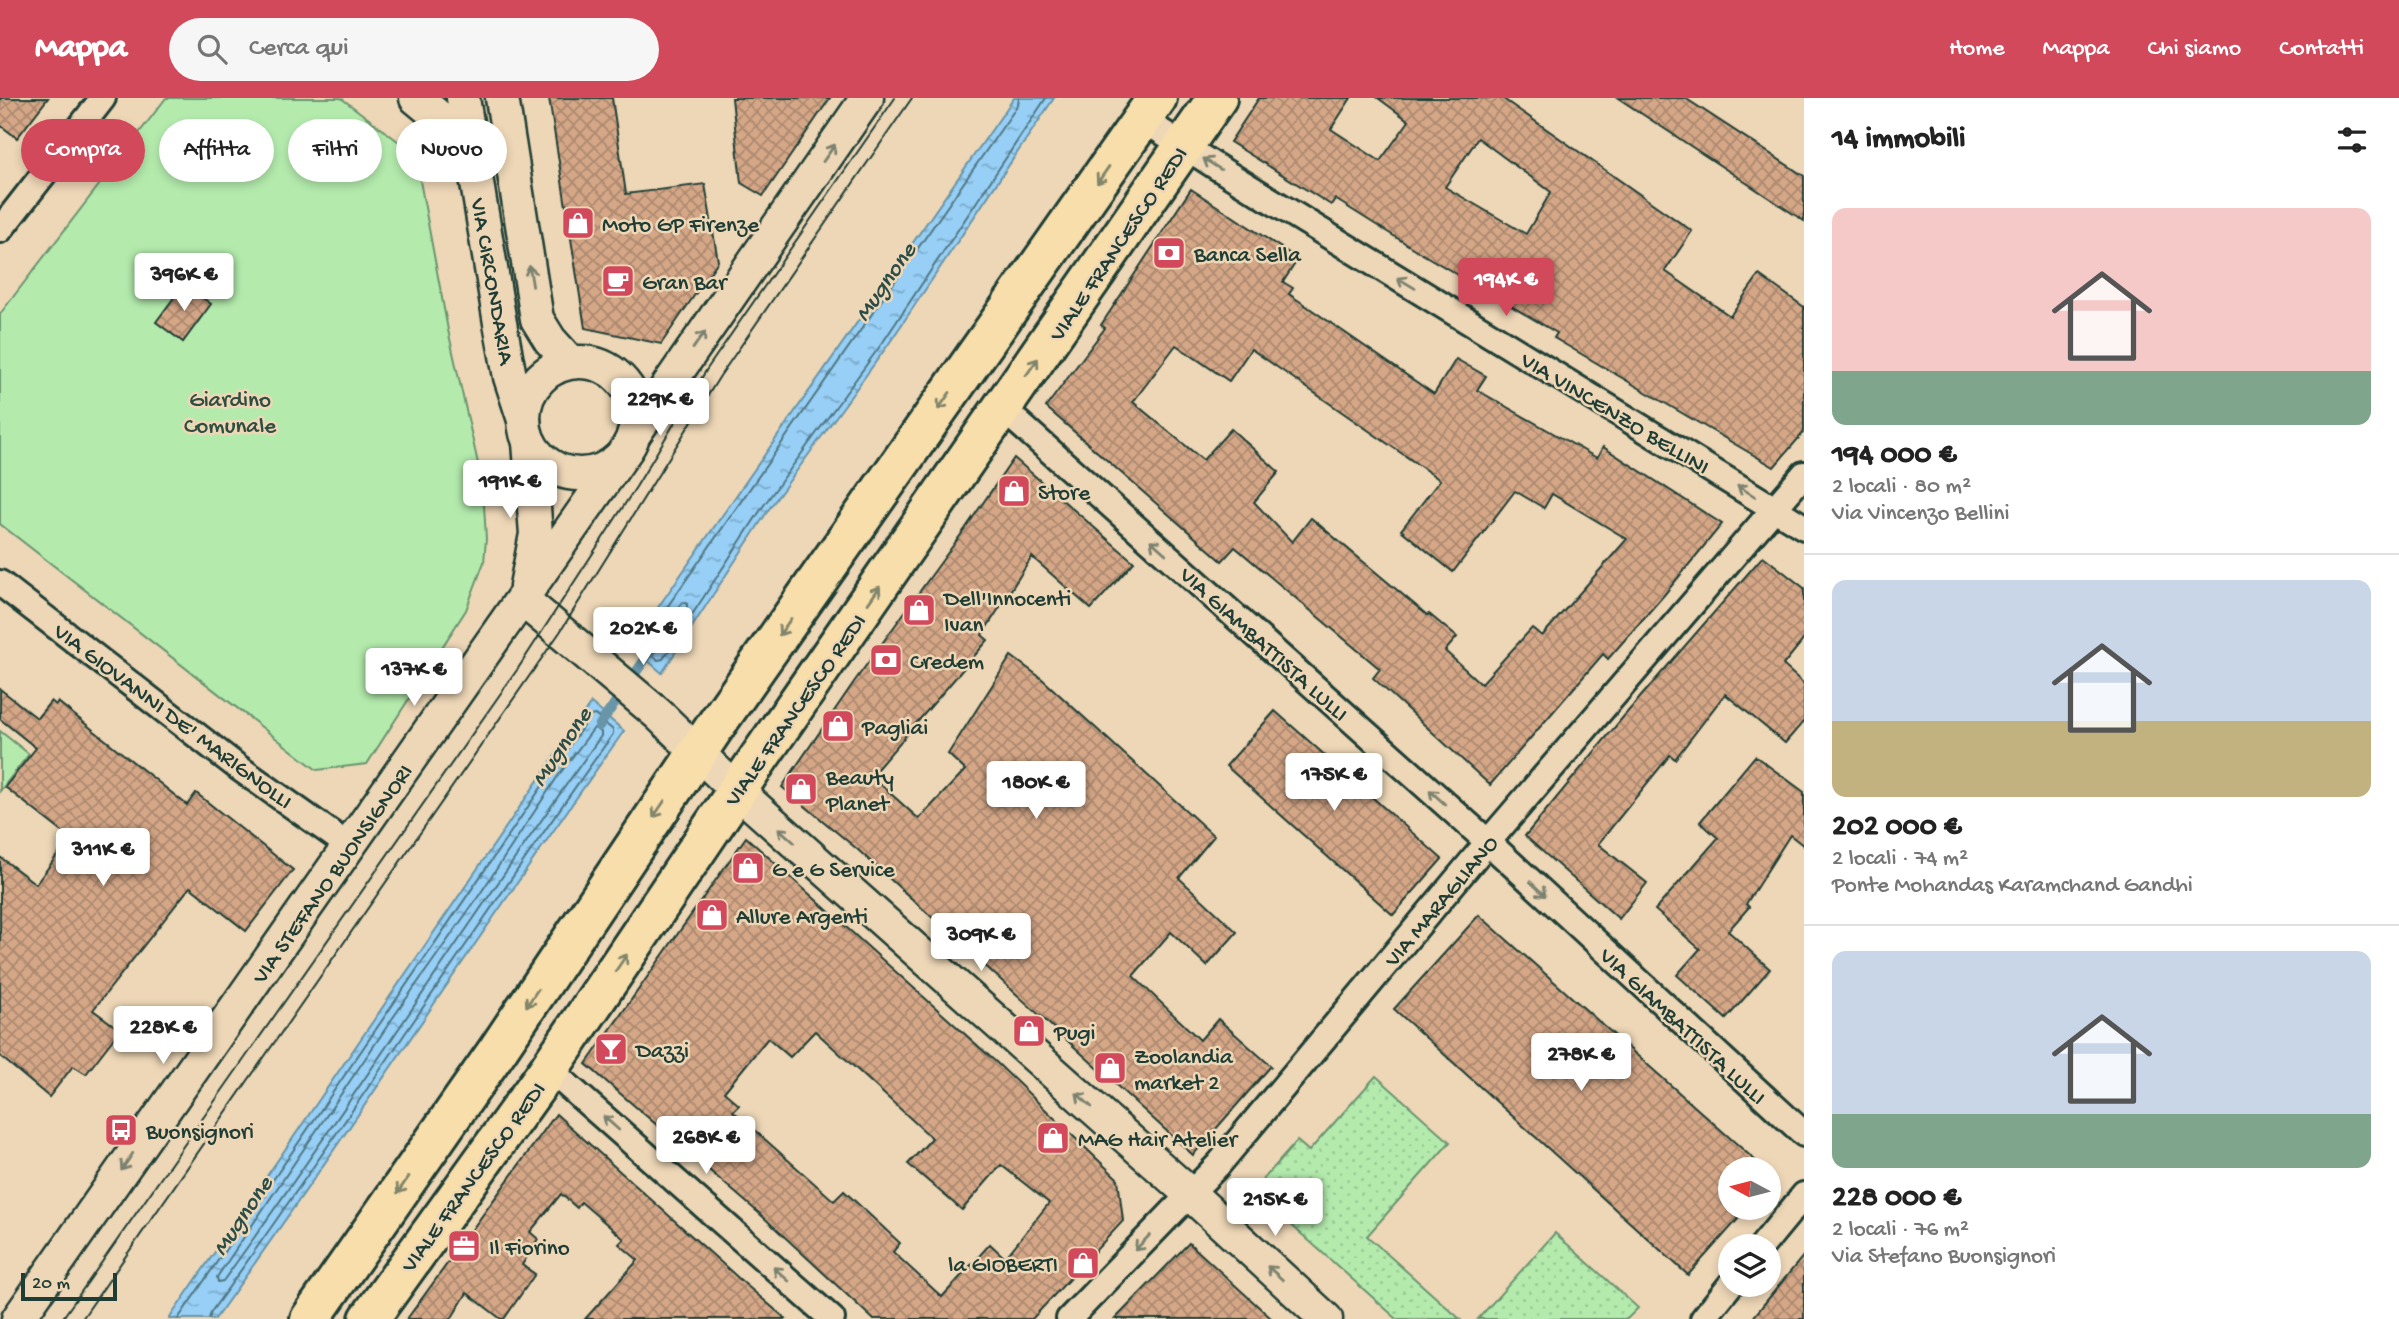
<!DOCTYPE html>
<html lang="it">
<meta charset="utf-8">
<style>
body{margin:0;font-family:"Gochi Hand",sans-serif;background:#f6f6f6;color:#222;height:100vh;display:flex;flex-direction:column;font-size:26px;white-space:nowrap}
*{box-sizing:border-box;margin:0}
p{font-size:23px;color:#767676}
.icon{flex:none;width:38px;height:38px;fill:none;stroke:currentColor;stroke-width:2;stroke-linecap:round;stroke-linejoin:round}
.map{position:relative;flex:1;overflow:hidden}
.drawer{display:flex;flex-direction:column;background:#fff;width:595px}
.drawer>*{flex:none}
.hud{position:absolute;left:21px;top:21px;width:665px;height:63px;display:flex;gap:14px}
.needle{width:46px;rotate:277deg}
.controls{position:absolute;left:1718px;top:1059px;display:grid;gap:14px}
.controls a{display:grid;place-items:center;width:63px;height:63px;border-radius:50%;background:#fff;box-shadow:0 4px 10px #0003;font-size:35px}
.scale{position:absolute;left:21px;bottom:18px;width:96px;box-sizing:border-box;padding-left:7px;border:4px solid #1f3d34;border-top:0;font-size:19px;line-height:24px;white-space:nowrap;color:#1f3d34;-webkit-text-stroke:5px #eed7b7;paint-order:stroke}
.price{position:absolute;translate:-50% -60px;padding:0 16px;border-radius:7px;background:#fff;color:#222;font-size:23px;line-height:46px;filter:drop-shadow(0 2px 4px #0008)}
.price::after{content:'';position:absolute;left:50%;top:42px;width:21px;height:16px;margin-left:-10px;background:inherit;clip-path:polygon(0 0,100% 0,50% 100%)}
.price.current{background:#d1495b;color:#fff}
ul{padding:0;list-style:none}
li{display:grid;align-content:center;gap:14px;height:371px;padding:0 28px}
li+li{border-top:2px solid #e0e0e0}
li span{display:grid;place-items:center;height:217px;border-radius:14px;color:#555}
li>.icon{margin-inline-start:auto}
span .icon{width:126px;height:126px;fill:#fffc;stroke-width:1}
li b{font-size:30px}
h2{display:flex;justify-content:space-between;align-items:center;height:84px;padding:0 28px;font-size:30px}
.tag{padding:0 24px;border-radius:32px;background:#fff;box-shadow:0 4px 10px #0003;font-size:24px;line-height:63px}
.tag.current{background:#d1495b;color:#fff}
header{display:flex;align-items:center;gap:42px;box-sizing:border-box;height:98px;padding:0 35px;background:#d1495b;color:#fff}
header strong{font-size:33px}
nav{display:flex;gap:38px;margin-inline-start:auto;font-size:24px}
.search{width:490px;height:63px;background:#f6f6f6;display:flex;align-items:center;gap:18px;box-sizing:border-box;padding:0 24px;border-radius:38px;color:#767676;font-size:26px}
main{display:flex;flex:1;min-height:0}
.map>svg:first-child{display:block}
.grass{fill:url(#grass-dots);stroke:#6a9470;stroke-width:2}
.park{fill:#b4ebad;stroke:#6a9470;stroke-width:2}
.water{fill:url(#water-ripples);stroke:#6795a8;stroke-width:2}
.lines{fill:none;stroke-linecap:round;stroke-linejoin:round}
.shore{stroke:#4f7782;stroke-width:2}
.stream{stroke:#6795a8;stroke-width:10}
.building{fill:url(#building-cross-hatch);stroke:#1f3d34;stroke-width:2;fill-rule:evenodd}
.minor-casing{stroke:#1f3d34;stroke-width:30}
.tertiary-casing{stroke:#1f3d34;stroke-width:37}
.primary-casing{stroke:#1f3d34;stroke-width:44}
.minor{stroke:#eed7b7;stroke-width:24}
.tertiary{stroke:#eed7b7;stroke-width:32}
.primary{stroke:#f8deab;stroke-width:38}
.tram{stroke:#1f3d34;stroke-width:2}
.oneway{stroke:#7c826f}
.oneway2{stroke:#81856a}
.labels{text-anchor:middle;stroke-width:5;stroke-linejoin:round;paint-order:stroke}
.poi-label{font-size:23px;fill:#1f3d34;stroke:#eed7b7;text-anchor:start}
.street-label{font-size:23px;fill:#1f3d34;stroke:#eed7b7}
.park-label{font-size:23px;fill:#2e4e40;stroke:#eed7b7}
.water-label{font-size:24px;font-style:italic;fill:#2b4c47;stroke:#eed7b7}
</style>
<header>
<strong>Mappa</strong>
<div class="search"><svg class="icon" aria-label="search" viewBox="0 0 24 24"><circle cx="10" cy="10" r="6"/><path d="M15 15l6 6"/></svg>Cerca qui</div>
<nav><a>Home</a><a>Mappa</a><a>Chi siamo</a><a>Contatti</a></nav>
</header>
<main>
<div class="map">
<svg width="1804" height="1221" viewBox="0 0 1804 1221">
<defs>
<pattern id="grass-dots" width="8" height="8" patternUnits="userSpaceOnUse" patternTransform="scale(1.75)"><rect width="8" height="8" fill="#b4ebad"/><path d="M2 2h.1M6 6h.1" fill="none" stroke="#9aca95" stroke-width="1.8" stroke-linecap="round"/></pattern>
<pattern id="water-ripples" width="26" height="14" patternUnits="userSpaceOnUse" patternTransform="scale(1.75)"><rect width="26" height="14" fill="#97cff6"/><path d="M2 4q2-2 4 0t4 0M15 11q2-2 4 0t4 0" fill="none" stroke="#7ba9c8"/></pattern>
<pattern id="building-cross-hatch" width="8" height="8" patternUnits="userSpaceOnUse" patternTransform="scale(1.75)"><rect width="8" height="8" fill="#d5a787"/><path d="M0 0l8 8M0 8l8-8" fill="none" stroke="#ac896f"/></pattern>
</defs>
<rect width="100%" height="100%" fill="#eed7b7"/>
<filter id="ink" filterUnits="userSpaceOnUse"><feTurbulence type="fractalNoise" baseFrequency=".0143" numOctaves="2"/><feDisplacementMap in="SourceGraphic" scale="14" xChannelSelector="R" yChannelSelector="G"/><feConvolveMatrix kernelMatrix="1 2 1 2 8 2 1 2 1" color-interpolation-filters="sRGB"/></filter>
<g filter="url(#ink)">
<!-- grass -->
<g class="grass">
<polygon points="1376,978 1450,1044 1367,1138 1460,1221 1397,1221 1253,1093 1297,1043 1309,1053"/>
<polygon points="1555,1135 1638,1210 1627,1221 1478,1221"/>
</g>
<!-- park -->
<g class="park">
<polygon points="166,0 341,0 415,56 448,232 479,370 484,407 486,441 484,464 466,512 367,666 317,672 0,426 0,216"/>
<polygon points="0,633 29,656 0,693"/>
</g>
<!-- water -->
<g class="water">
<polygon points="1014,0 1054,0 888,247 769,411 662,575 631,548"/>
<path d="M 591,605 L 624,633 C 485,826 355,1027 215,1221 L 169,1221 Z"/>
</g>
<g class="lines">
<!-- shore -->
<g class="shore">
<polyline points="1019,0 1018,7 642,545 643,549 658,562 663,561 764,407 883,244 1046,0"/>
<polygon points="683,504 687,506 687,509 661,548 657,549 654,543"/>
<path d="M 594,630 L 601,634 L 601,638 C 472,817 353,1004 223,1183 L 218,1184 L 217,1179 L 392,921 L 478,799 L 558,678 Z"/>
<path d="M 178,1221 L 590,618 L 595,617 L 613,632 L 613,636 C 476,827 348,1024 211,1214 L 209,1221"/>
</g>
<!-- stream -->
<polyline class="stream" points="599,628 652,551"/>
</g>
<!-- building -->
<g class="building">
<polygon points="0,0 48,0 17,40 0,27"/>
<polygon points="549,0 612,0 626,96 705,86 718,163 661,246 585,230"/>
<polygon points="732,0 830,0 763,98 741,85"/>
<path d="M 1259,0 L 1351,0 L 1331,31 L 1380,63 L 1409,23 L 1378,0 L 1502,0 L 1692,133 L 1665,173 L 1730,218 L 1759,177 L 1804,209 L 1804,334 L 1774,369 L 1554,240 L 1557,235 L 1424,157 L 1335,101 L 1331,107 L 1230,44 ZM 1478,40 L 1551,94 L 1526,136 L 1445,89 Z"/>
<polygon points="1618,0 1685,0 1804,78 1804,123"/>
<path d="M 1191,91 L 1298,161 L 1283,184 L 1293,190 L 1289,196 L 1434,296 L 1456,261 L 1486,278 L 1477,292 L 1597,360 L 1603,349 L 1722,426 L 1664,497 L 1608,561 L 1603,556 L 1490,687 L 1373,580 L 1380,571 L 1235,449 L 1222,463 L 1046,309 L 1105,230 L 1101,227 ZM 1176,247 L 1229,283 L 1251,251 L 1440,382 L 1401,432 L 1453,474 L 1515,393 L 1544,410 L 1552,396 L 1627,441 L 1542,538 L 1532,530 L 1481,586 L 1445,553 L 1457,539 L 1429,516 L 1427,517 L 1311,420 L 1292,444 L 1254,404 L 1279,374 L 1231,331 L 1203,362 L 1133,304 Z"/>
<polygon points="184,186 211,206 183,244 156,224"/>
<polygon points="1014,360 1134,464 1091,511 1032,459 982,537 988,542 871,678 919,721 965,672 948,656 1011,558 1041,580 1214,738 1179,780 1237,834 1207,868 1171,834 1133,878 1200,942 1218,921 1271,968 1193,1057 857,751 782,689 854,584 965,431"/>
<polygon points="1763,458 1804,490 1804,541 1783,567 1804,586 1804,623 1785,645 1725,596 1675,661 1670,657 1598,746 1647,785 1619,821 1525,738 1624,618"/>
<polygon points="0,591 37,620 51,603 56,607 58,604 187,707 196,695 293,772 246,833 190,789 93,912 120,932 86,976 73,968 49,999 0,958 0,759 36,786 70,740 5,689 36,650 0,621"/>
<polygon points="1275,613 1442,761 1393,817 1226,668"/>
<polygon points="1755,658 1804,694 1804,748 1790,737 1746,806 1749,809 1728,833 1770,871 1726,921 1677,877 1700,851 1655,812 1718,740 1700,724"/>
<path d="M 746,739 L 997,965 L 1118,1081 L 1123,1123 L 1032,1221 L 873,1221 L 760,1116 L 586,966 ZM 815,933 L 932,1040 L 908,1066 L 962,1112 L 1001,1067 L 1049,1105 L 1005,1160 L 990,1146 L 942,1199 L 893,1154 L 900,1145 L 844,1093 L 834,1103 L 733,1013 L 739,1007 L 724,994 L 768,940 L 790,959 Z"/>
<polygon points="1479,817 1765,1071 1731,1071 1731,1110 1748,1110 1688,1177 1394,911"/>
<polygon points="556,1016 745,1186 786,1221 585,1221 638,1162 619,1146 624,1141 581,1104 577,1110 561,1096 530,1134 538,1141 522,1167 535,1176 504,1221 501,1221 467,1195 451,1221 407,1221"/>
<polygon points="1189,1145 1272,1221 1115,1221"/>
<polygon points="1804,1157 1804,1221 1752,1221 1781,1185"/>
</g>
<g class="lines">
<defs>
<g id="minor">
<polyline points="1142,21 1215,68 1804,429"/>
<polyline points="0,132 103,0"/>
<polyline points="1003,311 1488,744 1804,1036"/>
<polyline points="0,485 239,670 349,748"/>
<polyline points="549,971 832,1221"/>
<polyline points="1762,1148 1804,1097"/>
<polyline points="1069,1221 1219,1066 1488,744 1804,376"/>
<polyline points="1703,1221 1731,1186"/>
</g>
<g id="tertiary">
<polyline points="416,0 469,44"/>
<polyline points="463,0 500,225 510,279 524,322"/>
<polyline points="502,0 537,221 550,242 570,264"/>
<circle cx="580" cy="320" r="56"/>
<polyline points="633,338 867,0"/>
<polyline points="526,488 536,436 529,344"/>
<polyline points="523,502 658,616 737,693 1190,1096 1326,1221"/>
<polyline points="18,1221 626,352"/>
</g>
<g id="primary">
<polyline points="310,1221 497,953 718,624 1157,0"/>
<polyline points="369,1221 549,971 759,660 1217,0"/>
</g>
</defs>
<!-- minor casing -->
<use href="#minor" class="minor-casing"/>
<!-- tertiary casing -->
<use href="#tertiary" class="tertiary-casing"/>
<!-- primary casing -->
<use href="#primary" class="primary-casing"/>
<!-- minor -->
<use href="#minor" class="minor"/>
<!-- tertiary -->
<use href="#tertiary" class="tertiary"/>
<!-- primary -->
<use href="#primary" class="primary"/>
<!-- tram -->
<g class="tram">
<polyline points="62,1221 517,572 636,389 707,271 895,0"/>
<polyline points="82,1221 560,534 720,278 912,0"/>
</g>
</g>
<!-- one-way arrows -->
<defs><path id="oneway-shaft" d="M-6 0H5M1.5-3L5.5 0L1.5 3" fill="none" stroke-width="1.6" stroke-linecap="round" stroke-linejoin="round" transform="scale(1.75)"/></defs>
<g class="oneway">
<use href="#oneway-shaft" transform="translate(829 55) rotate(-55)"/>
<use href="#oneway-shaft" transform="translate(1212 66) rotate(-148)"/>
<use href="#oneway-shaft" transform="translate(531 178) rotate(-99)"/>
<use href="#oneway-shaft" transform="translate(1406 185) rotate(-149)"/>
<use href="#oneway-shaft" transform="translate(699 242) rotate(-55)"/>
<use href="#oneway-shaft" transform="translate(1746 393) rotate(-149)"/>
<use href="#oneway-shaft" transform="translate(1158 449) rotate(-138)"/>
<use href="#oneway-shaft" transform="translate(1437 699) rotate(-138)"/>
<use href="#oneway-shaft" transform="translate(786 737) rotate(-138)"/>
<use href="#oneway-shaft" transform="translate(1538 791) rotate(43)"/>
<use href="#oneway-shaft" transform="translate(1084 1002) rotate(-138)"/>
<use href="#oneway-shaft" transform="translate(611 1025) rotate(-138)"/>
<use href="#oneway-shaft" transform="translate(127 1064) rotate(124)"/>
<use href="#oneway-shaft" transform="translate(1142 1145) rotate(134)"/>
<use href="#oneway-shaft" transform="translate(1275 1175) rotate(-138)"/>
<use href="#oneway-shaft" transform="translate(781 1176) rotate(-138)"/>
</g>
<g class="oneway2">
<use href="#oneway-shaft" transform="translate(1103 77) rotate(125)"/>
<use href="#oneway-shaft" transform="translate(1032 269) rotate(-55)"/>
<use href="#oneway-shaft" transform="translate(944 303) rotate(125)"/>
<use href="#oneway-shaft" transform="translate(874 497) rotate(-55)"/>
<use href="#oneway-shaft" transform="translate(785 529) rotate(125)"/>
<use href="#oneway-shaft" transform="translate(659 711) rotate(124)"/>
<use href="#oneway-shaft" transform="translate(621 865) rotate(-56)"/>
<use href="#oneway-shaft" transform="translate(532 900) rotate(124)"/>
<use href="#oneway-shaft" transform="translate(403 1087) rotate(125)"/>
</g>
</g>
<!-- icons -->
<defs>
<symbol id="shop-square" viewBox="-11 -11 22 22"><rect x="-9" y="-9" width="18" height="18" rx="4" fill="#d1495b" stroke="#eed7b7"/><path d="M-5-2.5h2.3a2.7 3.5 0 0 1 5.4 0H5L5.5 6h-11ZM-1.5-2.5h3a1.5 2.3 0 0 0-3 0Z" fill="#fff"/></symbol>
<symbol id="bank-square" viewBox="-11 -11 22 22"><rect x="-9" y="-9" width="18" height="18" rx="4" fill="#d1495b" stroke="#eed7b7"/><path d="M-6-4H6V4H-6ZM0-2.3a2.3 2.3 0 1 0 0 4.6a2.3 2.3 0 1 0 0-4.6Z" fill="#fff"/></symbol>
<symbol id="cafe-square" viewBox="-11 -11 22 22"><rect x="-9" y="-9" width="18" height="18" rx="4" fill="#d1495b" stroke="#eed7b7"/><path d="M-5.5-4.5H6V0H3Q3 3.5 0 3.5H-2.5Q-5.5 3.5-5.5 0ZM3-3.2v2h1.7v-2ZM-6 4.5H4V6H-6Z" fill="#fff"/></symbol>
<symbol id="bar-square" viewBox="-11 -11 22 22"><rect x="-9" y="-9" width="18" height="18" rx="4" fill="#d1495b" stroke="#eed7b7"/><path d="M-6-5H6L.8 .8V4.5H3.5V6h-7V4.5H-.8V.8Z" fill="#fff"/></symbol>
<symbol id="bus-square" viewBox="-11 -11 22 22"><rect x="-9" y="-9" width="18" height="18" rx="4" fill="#d1495b" stroke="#eed7b7"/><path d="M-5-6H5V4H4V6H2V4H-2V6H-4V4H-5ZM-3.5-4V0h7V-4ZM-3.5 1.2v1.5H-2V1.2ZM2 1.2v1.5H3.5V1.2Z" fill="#fff"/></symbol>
<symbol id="office-square" viewBox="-11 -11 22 22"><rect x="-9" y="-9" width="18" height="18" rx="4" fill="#d1495b" stroke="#eed7b7"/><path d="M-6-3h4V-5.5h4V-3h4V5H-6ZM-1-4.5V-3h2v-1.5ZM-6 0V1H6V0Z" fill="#fff"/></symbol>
</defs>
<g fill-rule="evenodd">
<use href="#shop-square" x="559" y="106" width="38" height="38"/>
<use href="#bank-square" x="1150" y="136" width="38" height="38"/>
<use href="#cafe-square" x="599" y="164" width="38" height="38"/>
<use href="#shop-square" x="995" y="374" width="38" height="38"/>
<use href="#shop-square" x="900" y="493" width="38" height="38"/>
<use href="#bank-square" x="867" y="543" width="38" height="38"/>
<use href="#shop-square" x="819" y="609" width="38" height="38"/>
<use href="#shop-square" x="782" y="672" width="38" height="38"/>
<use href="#shop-square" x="729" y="751" width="38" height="38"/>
<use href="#shop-square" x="693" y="798" width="38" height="38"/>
<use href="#shop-square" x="1010" y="914" width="38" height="38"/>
<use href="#bar-square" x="592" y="932" width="38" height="38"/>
<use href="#shop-square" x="1091" y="951" width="38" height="38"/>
<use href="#bus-square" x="102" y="1013" width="38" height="38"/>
<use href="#shop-square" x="1034" y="1021" width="38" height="38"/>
<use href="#office-square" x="445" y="1129" width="38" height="38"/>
<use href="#shop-square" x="1064" y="1146" width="38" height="38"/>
</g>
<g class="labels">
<!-- poi labels -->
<g class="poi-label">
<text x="602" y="133">Moto GP Firenze</text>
<text x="1194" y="163">Banca Sella</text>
<text x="642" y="191">Gran Bar</text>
<text x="1038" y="401">Store</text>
<text x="944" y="507">Dell'Innocenti<tspan x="944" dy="26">Ivan</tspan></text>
<text x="910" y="570">Credem</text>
<text x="862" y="636">Pagliai</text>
<text x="826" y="686">Beauty<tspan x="826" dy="26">Planet</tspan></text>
<text x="772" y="778">G e G Service</text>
<text x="736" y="825">Allure Argenti</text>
<text x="1054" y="941">Pugi</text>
<text x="636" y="959">Dazzi</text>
<text x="1134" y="965">Zoolandia<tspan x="1134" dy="26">market 2</tspan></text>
<text x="146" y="1040">Buonsignori</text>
<text x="1078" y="1048">MAG Hair Atelier</text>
<text x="489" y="1156">Il Fiorino</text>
<text x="1058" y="1173" text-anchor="end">la GIOBERTI</text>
</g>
<!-- street labels -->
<g class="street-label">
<text transform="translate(1117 145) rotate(-56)" y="8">VIALE FRANCESCO REDI</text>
<text transform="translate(494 183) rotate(80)" y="8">VIA CIRCONDARIA</text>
<text transform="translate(1616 314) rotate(31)" y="8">VIA VINCENZO BELLINI</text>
<text transform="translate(1265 545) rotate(42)" y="8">VIA GIAMBATTISTA LULLI</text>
<text transform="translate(794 611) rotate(-55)" y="8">VIALE FRANCESCO REDI</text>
<text transform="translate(174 617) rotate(37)" y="8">VIA GIOVANNI DE' MARIGNOLLI</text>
<text transform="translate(331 775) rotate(-55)" y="8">VIA STEFANO BUONSIGNORI</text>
<text transform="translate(1440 802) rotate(-50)" y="8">VIA MARAGLIANO</text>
<text transform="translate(1684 927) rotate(43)" y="8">VIA GIAMBATTISTA LULLI</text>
<text transform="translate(472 1078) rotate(-54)" y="8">VIALE FRANCESCO REDI</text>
</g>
<!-- park labels -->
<g class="park-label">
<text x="230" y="308">Giardino<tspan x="230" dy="26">Comunale</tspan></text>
</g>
<!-- water labels -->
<g class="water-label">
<text transform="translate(884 183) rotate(-55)" y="8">Mugnone</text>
<text transform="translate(560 648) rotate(-56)" y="8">Mugnone</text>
<text transform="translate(241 1117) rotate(-56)" y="8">Mugnone</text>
</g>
</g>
</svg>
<div class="controls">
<a><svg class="needle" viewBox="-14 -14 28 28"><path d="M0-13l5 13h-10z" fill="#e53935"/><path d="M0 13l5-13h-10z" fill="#767676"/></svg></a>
<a><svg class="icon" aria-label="layers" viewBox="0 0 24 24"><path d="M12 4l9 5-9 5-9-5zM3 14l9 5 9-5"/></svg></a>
</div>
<div class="scale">20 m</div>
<b class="price" style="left:184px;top:215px">396K €</b>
<b class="price current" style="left:1506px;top:220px">194K €</b>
<b class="price" style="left:660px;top:340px">229K €</b>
<b class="price" style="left:510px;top:422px">191K €</b>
<b class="price" style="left:643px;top:569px">202K €</b>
<b class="price" style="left:414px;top:610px">137K €</b>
<b class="price" style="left:1334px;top:715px">175K €</b>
<b class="price" style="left:1036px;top:723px">180K €</b>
<b class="price" style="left:103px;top:790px">311K €</b>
<b class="price" style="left:981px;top:875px">309K €</b>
<b class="price" style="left:163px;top:968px">228K €</b>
<b class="price" style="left:1581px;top:995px">278K €</b>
<b class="price" style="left:706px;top:1078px">268K €</b>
<b class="price" style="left:1275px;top:1140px">215K €</b>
<div class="hud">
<a class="tag current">Compra</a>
<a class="tag">Affitta</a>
<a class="tag">Filtri</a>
<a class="tag">Nuovo</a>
</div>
</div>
<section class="drawer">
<h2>14 immobili<svg class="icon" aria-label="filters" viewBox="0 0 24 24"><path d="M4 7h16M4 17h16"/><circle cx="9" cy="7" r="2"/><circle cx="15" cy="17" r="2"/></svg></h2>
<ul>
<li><span style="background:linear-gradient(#f6c9c9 75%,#7fa58c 0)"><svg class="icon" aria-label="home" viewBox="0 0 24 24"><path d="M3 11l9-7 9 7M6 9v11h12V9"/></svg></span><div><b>194 000 €</b><p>2 locali · 80 m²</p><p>Via Vincenzo Bellini</p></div></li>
<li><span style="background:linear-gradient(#c9d6e8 65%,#c2b280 0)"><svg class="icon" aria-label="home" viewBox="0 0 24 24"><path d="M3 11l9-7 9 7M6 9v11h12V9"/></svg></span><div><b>202 000 €</b><p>2 locali · 74 m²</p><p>Ponte Mohandas Karamchand Gandhi</p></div></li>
<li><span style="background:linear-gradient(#c9d6e8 75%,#7fa58c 0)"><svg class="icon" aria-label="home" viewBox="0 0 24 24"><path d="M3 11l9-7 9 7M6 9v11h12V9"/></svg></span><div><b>228 000 €</b><p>2 locali · 76 m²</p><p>Via Stefano Buonsignori</p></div></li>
</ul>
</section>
</main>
